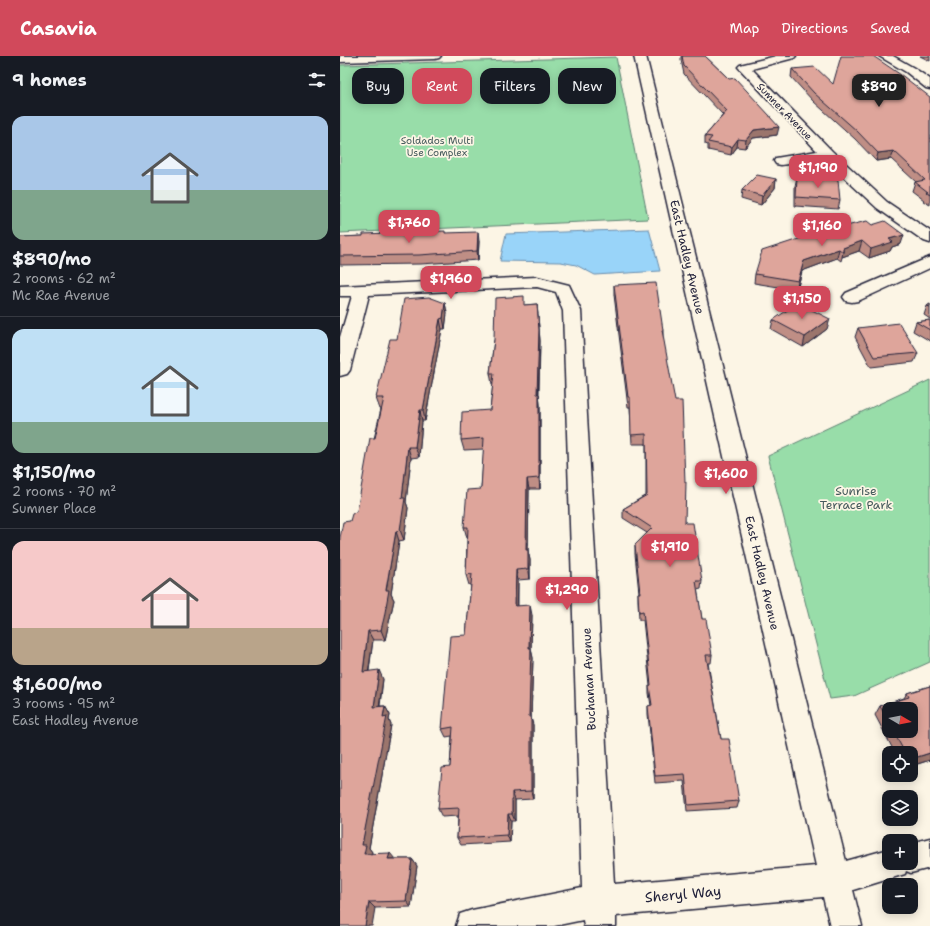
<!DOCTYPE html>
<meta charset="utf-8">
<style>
body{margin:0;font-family:"Shantell Sans",sans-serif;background:#20242c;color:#f1f3f6;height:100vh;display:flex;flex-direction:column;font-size:15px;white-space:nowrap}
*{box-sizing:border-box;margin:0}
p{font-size:13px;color:#9ea1a6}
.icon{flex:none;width:22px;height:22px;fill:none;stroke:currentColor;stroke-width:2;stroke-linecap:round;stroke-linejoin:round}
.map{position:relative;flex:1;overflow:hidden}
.details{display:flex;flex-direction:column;background:#171b24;width:340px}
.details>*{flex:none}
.guide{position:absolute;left:12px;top:12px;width:380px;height:36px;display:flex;gap:8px}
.needle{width:26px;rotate:100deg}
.fabs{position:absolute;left:542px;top:646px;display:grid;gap:8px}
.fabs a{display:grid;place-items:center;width:36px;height:36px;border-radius:8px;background:#171b24;box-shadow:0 2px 10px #0003;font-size:20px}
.price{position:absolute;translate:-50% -34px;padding:0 9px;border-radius:8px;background:#d1495b;color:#fff;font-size:13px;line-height:26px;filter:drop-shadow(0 1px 2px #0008)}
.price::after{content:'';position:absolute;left:50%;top:24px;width:12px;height:9px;margin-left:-6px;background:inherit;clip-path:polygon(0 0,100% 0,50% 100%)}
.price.on{background:#222;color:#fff}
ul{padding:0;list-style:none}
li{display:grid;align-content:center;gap:8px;height:212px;padding:0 12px}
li+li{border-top:1px solid #363941}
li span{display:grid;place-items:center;height:124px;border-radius:12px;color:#555}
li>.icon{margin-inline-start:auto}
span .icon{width:72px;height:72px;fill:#fffc;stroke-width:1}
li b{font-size:17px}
h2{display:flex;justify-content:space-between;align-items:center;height:48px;padding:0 12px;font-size:17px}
.tag{padding:0 14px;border-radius:12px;background:#171b24;box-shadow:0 2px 10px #0003;font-size:14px;line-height:36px}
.tag.on{background:#d1495b;color:#fff}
header{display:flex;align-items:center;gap:24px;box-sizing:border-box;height:56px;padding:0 20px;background:#d1495b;color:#fff}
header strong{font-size:19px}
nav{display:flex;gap:22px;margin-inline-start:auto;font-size:14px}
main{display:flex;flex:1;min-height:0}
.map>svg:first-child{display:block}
.green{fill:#98dda9;stroke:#5d8072}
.water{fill:#99d4f9;stroke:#698dad}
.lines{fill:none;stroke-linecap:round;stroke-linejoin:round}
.minor-casing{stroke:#22223b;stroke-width:3}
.minor{fill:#fcf5e5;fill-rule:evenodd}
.wall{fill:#bf8e85;stroke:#22223b;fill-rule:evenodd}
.shaded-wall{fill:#9b746c;stroke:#22223b}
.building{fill:#dea59b;stroke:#22223b}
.labels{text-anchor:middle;stroke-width:3.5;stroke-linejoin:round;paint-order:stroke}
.far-street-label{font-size:10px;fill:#22223b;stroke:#fcf5e5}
.far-park-label{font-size:10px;fill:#455a5c;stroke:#fcf5e5}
.street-label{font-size:12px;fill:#22223b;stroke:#fcf5e5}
.park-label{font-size:12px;fill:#455a5c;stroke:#fcf5e5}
.near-street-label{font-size:14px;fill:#22223b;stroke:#fcf5e5}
</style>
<header>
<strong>Casavia</strong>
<nav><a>Map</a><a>Directions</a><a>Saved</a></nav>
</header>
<main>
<section class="details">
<h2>9 homes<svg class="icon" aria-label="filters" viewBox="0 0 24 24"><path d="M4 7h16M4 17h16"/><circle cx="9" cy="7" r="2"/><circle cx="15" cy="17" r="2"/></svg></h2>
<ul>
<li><span style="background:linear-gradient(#a9c7e8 60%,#7fa58c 0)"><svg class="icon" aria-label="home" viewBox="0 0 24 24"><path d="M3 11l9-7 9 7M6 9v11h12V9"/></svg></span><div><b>$890/mo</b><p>2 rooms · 62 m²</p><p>Mc Rae Avenue</p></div></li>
<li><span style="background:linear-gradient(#bfe0f5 75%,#7fa58c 0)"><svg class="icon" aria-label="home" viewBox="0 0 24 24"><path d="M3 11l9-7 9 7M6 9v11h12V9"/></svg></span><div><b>$1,150/mo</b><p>2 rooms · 70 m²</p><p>Sumner Place</p></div></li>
<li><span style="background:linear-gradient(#f6c9c9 70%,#b9a48a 0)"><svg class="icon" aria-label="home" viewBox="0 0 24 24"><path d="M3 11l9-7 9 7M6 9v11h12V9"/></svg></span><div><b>$1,600/mo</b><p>3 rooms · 95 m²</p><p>East Hadley Avenue</p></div></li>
</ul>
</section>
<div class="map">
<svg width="590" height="870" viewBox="0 0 590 870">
<rect width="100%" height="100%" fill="#fcf5e5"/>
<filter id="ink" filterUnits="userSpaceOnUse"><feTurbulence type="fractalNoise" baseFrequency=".025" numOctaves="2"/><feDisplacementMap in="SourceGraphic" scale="8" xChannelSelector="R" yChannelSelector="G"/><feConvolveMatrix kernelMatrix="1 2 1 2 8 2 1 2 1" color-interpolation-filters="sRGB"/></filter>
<g filter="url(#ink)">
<!-- green -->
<g class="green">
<polygon points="276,1 308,163 0,177 0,9"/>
<polygon points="590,324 590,606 514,640 490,643 428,400"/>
</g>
<!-- water -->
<polygon class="water" points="309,173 320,215 255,219 236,209 221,206 160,205 166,178"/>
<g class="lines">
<defs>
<g id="minor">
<polygon points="0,0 101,0 99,2 95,3 0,6"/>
<polygon points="294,0 306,0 506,805 549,793 549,807 571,807 571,787 590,782 590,812 571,817 566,815 565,818 513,834 522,870 490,870 483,841 276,860 276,870 244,870 243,864 214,870 116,870 120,858 132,854 242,832 223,255 216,236 197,231 29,239 10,314 7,318 0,320 0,281 12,240 0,240 0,230 197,221 229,229 241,255 274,828 476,810"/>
<polygon points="436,0 456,0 454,2 412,13 492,95 547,146 590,175 590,187 584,185 537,152 484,103 441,109 436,108 434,105 436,102 477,95 398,11 400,9"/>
<polygon points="539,0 553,0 574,12 590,23 590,33 586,32 566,16"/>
<polygon points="590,201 590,212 518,245 512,246 506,245 503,241 506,237"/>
</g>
</defs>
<!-- minor casing -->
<use href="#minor" class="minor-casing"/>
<!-- minor -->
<use href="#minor" class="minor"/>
</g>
<!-- wall -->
<g class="wall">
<polygon points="341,0 365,0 389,23 430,60 430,61 437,79 413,82 405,92 397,91 391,99 368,94 368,89 365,88 365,80 383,59 344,18 341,4"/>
<polygon points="580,0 590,0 590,5"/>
<polygon points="452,13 493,28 590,41 590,149 583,145 584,144 572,135 575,126 576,126 551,103 536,105 515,83 473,45 451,21"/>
<polygon points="457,121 500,144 498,153 455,150 455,130"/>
<polygon points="436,123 435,132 421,149 401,143 402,134"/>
<polygon points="532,169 561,188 552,191 550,195 529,202 519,195 502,201 501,205 497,202 462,215 457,234 414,227 415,218 472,179 473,174"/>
<polygon points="105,177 139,185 138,204 81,208 0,209 0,181"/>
<polygon points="274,229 323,274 323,281 345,467 362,525 361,533 357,534 362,563 372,599 371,607 368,607 381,683 399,745 397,752 347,755 344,725 315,727 308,658 308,650 311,650 309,637 309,630 310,630 303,564 299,564 298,545 298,537 299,537 295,498 295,489 307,477 283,462 283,453 306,439 306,388 292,388 290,351 288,351 274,239"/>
<polygon points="105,247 107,257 105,273 102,273 85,365 82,365 79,401 71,402 66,446 68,452 64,484 59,485 51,538 54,544 48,571 45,584 33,584 29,615 43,623 40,650 45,650 50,659 49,664 51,669 29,792 32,796 31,798 55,803 72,803 77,810 71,851 35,852 0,870 10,465 17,455 41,353 40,353 36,342 57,283"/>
<polygon points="197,248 200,285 199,338 200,349 200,433 189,433 188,495 190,504 190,523 178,524 178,550 192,559 191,593 193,602 191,662 193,669 193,743 175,744 175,765 171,765 170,786 121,789 117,782 118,760 102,761 98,753 110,711 112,680 106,681 102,673 126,579 131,529 129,529 126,519 127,482 124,471 141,433 144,393 124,394 121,384 150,354 153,328 152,328 150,317 154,284 185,249"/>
<polygon points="590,248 590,263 584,259 587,250"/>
<polygon points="433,264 487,273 463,291 431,273"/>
<polygon points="590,264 590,285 573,275 576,266"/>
<polygon points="518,272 578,297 574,306 531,311 515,281"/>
<path d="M 590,630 L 590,704 L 571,710 L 571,697 L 555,697 L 535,659 L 540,650 L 564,642 L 567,637 ZM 549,653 L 571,675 L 549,675 Z"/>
</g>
<!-- shaded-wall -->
<g class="shaded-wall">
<polygon points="439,71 437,79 413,82 405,92 406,84 414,74"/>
<polygon points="398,83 397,91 391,99 392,91"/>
<polygon points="554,95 551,103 536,105 538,97"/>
<polygon points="436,123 435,132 421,149 422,140"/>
<polygon points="138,176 139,185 138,204 137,195"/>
<polygon points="564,179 561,188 552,191 550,195 529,202 531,193 549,183"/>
<polygon points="522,185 519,195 502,201 503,196 503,192"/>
<polygon points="499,193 497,202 462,215 457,234 458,225 464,205"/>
<polygon points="105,247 107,257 105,273 103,262"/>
<polygon points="197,248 200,285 198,349 197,338"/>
<polygon points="100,263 102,273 85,365 83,354"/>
<polygon points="490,263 487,273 463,291 465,281"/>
<polygon points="199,338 200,349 200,433 199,422"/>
<polygon points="80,354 82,365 79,401 75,391"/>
<polygon points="68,391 71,402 66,446 68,452 64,484 60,474 62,442"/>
<polygon points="187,423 189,433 188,495 190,504 190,523 186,494"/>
<polygon points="56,475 59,485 51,538 54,544 45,584 41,574 46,534"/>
<polygon points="176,514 178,524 177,560 175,550"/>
<polygon points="190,549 192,559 191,593 193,602 191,662 193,669 193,743 191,735 189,660 189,592"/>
<polygon points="28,575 33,584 27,625 23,616"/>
<polygon points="39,614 43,623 38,659 34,651"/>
<polygon points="45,650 50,659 49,664 51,669 29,792 32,796 30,804 24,798 22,789"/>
<polygon points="590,697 590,704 571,710 571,703"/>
<polygon points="172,736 175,744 175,765 172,758"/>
<polygon points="168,758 171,765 170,786 167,779"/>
<polygon points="50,797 55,803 48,803"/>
<polygon points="72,803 77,810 71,851 66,845"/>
<polygon points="29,846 35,852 32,870 25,870"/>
</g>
<!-- building -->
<g class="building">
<polygon points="342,0 365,0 389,23 395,22 430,60 430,61 439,71 414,74 406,84 398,83 392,91 368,86 372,81 365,80 387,55 344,10"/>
<polygon points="501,0 533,0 564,21 590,41 590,139 586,136 588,136 575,126 585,124 554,95 538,97 517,75 474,37 452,13 475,11 493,28"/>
<polygon points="417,119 436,123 422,140 402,134"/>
<polygon points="457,121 498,124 500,144 456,141"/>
<polygon points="501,164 502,171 527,165 532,169 545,165 564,179 549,183 553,186 531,193 522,185 503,192 503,196 499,193 464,205 458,225 415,218 422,195 477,177 473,174"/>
<polygon points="105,175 105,177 138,176 137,195 79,199 0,200 0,181 23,180 23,178"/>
<polygon points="316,227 323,274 322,274 335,345 342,345 345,426 346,426 345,467 353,467 362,525 356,525 362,563 366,563 372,599 366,599 381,683 389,683 399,745 348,749 345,718 315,720 308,650 312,649 309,630 311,629 303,555 299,556 298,537 300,537 295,489 312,472 283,453 307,439 306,378 291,379 290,341 288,341 274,229"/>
<polygon points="184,240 184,249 197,248 199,274 197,338 199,338 199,422 187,423 186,494 188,494 188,513 176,514 175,550 190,549 189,592 191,592 189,660 191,660 191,735 172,736 172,758 168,758 167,779 117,782 119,752 98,753 102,712 110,711 113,671 102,673 110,580 126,579 132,518 126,519 128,471 124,471 127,434 141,433 144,382 121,384 122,356 150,354 154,317 150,317 154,284 155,242"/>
<polygon points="89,241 105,247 103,262 100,263 83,354 80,354 75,391 68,391 62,442 65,442 60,474 56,475 46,534 49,534 44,562 41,574 28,575 23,616 39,614 34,651 45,650 43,661 47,660 22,789 26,789 24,798 50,797 48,803 72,803 66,845 29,846 25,870 0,870 0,482 3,466 10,465 12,458 17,455 30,382 35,382 44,342 36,342 50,283 57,283 64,243"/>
<polygon points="458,247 490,263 465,281 433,264"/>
<polygon points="590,248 590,251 587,250"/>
<polygon points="590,264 590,274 576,266"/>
<polygon points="559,267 578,297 534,301 518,272"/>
<polygon points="590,630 590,697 571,703 571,697 565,697 553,675 571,675 571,653 549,653 549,667 540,650 569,641 567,637"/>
</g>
</g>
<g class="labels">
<!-- far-street labels -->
<g class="far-street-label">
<text transform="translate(445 55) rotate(46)" y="4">Sumner Avenue</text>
</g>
<!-- far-park labels -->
<g class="far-park-label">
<text x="97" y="88">Soldados Multi<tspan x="97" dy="12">Use Complex</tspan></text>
</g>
<!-- street labels -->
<g class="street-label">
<text transform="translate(347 201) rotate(77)" y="4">East Hadley Avenue</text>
<text transform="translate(422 517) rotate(77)" y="4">East Hadley Avenue</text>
<text transform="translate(249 623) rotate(-93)" y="4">Buchanan Avenue</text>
</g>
<!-- park labels -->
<g class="park-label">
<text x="516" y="439">Sunrise<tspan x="516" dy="14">Terrace Park</tspan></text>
</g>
<!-- near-street labels -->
<g class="near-street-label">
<text transform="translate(343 838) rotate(-5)" y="5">Sheryl Way</text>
</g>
</g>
</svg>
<div class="fabs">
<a><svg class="needle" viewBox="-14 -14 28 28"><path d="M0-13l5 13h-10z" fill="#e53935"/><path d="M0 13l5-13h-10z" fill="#9ea1a6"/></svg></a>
<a><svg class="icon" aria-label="locate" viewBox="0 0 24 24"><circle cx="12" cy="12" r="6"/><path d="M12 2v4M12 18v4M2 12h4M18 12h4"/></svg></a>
<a><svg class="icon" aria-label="layers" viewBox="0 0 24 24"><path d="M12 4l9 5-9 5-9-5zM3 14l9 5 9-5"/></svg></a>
<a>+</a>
<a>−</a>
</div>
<b class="price on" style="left:539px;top:52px">$890</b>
<b class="price" style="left:478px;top:133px">$1,190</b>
<b class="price" style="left:69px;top:188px">$1,760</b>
<b class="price" style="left:482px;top:191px">$1,160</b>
<b class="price" style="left:111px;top:244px">$1,960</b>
<b class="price" style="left:462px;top:264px">$1,150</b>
<b class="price" style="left:386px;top:439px">$1,600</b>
<b class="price" style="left:330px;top:512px">$1,910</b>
<b class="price" style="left:227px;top:555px">$1,290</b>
<div class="guide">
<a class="tag">Buy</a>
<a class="tag on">Rent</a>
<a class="tag">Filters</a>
<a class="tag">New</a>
</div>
</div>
</main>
